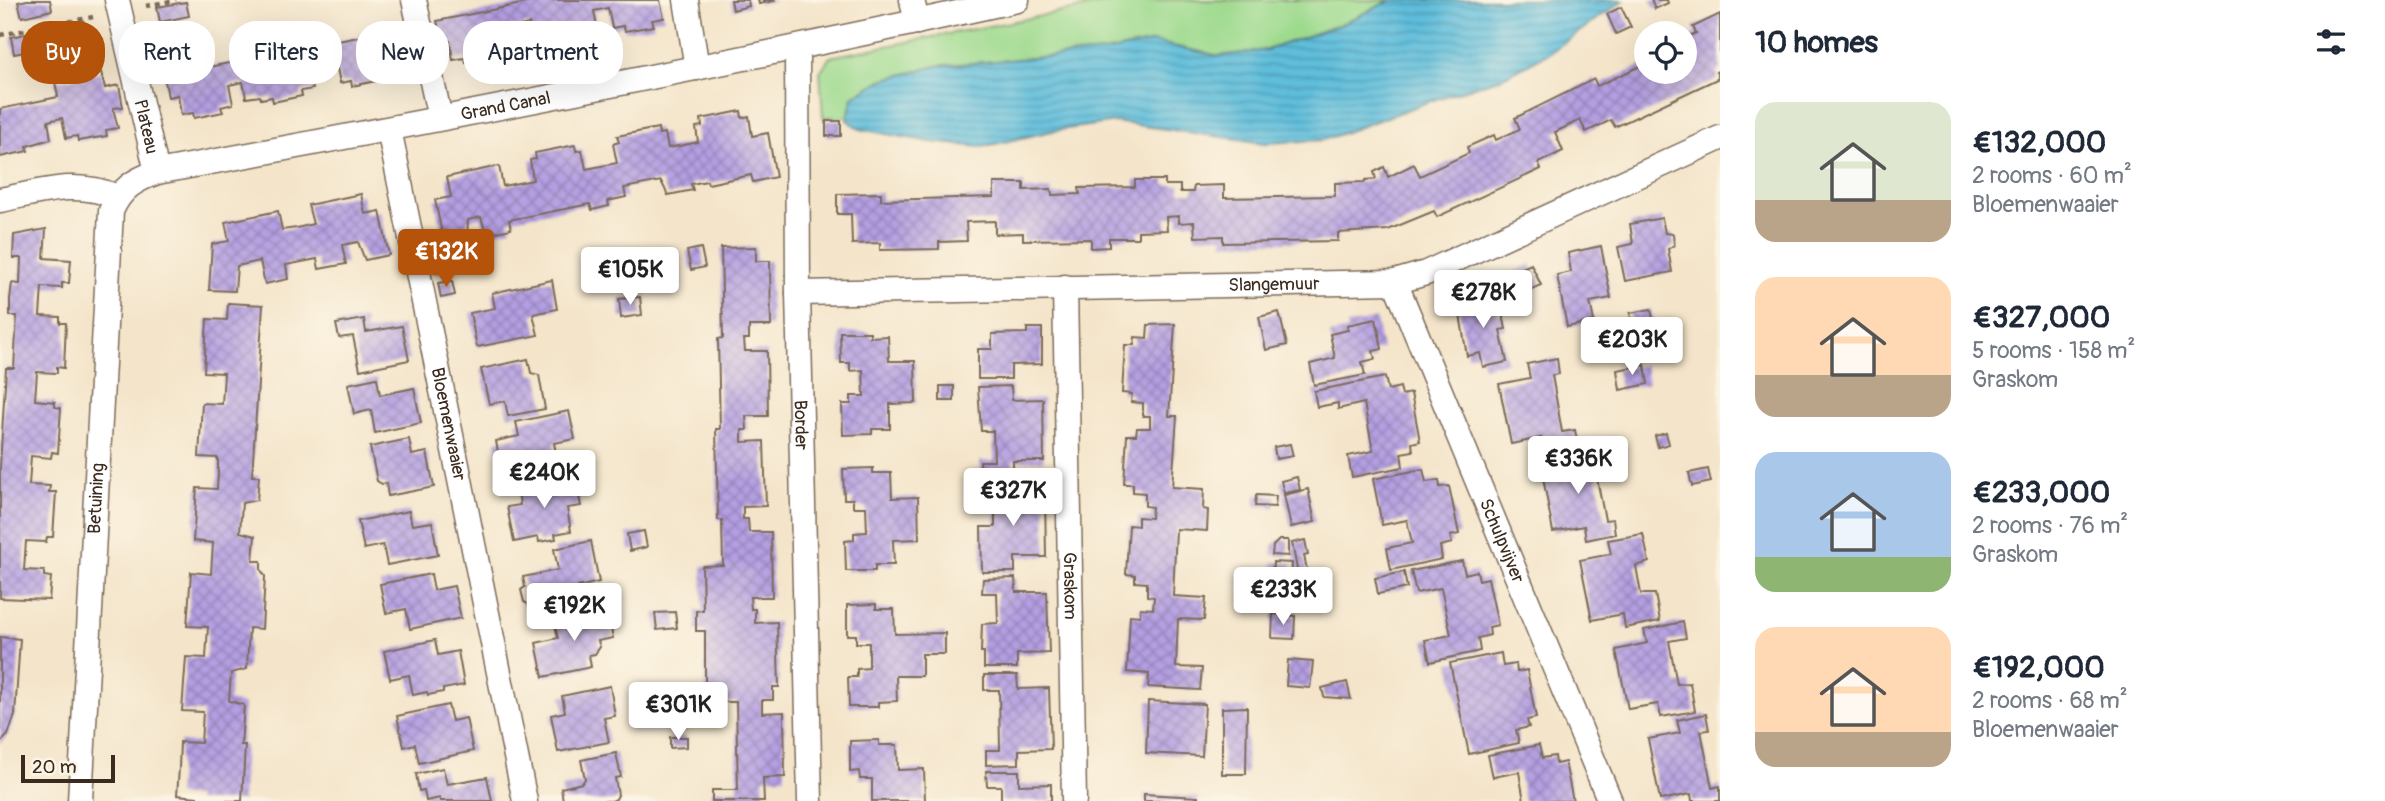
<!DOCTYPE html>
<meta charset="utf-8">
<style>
body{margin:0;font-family:Pangolin,sans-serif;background:#f2f2f3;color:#1f2937;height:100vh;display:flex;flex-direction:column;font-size:26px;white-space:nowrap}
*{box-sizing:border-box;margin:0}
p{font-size:23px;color:#747a83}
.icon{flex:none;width:38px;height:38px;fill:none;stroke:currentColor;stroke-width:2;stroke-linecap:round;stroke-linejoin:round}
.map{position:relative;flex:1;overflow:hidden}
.details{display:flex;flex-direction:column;background:#fff;width:665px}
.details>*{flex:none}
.top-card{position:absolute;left:21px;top:21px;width:665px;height:63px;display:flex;gap:14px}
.fabs{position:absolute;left:1634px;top:21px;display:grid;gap:14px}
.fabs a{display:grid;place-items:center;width:63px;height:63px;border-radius:50%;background:#fff;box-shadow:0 7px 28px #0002;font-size:35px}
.scale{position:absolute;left:21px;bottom:18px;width:94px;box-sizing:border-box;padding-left:7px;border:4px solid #3b2a1e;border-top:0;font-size:19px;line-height:24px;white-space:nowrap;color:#3b2a1e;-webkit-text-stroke:5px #fcf5e5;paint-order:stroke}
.price{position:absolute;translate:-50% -60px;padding:0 16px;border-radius:7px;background:#fff;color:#222;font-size:23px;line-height:46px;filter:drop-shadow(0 2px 4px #0008)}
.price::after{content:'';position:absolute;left:50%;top:42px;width:21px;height:16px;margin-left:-10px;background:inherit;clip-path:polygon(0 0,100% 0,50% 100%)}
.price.active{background:#b45309;color:#fff}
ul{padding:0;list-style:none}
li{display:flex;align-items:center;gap:21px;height:175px;padding:0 35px}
li span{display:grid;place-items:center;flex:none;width:196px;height:140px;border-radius:21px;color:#555}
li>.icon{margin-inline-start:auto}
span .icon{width:84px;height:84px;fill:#fffc;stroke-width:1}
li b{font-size:30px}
h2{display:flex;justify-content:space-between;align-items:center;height:84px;padding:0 35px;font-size:30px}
.tag{padding:0 24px;border-radius:28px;background:#fff;box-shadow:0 7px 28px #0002;font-size:24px;line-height:63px}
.tag.active{background:#b45309;color:#fff}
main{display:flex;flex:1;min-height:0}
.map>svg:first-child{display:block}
.green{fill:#9eda8e;stroke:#6c8256;stroke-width:2}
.water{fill:url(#water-rules);stroke:#4c747d;stroke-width:2}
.building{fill:url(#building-cross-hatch)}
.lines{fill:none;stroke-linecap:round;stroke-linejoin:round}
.minor-casing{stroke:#7c6b5a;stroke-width:27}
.path{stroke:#7c6b5a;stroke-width:4.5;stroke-dasharray:5 5;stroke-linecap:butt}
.minor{stroke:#fff;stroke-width:24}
.labels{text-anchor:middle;stroke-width:6;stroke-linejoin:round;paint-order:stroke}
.street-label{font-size:18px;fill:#3b2a1e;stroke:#fcf5e5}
</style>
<main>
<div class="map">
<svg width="1720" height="801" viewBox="0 0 1720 801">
<defs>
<pattern id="water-rules" width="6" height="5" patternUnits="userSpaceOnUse" patternTransform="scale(1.75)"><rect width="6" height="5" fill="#5ebedc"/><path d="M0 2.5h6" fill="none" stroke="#4f9bb2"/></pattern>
<pattern id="building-cross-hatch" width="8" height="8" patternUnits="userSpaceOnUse" patternTransform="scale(1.75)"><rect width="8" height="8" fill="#b49fe2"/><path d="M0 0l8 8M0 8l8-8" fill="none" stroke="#9482b7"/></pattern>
</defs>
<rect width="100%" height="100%" fill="#fcf5e5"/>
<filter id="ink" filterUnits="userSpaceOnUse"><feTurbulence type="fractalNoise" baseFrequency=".0143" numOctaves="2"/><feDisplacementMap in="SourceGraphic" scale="14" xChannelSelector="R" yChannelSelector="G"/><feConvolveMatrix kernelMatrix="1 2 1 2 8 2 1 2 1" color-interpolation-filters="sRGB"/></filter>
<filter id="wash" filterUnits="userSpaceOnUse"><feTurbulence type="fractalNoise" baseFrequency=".00686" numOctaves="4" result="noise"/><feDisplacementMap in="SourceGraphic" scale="28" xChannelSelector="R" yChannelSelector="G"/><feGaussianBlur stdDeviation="1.57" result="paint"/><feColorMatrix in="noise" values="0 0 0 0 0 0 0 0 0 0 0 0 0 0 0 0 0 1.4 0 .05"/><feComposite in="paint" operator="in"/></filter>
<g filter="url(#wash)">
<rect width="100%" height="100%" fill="#f4e5ca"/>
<!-- green -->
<polygon class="green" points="1123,0 1391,0 1342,24 1267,50 1219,56 1154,42 1104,52 937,66 881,80 853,97 848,117 823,117 820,72 830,57"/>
<!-- water -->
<polygon class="water" points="1391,0 1624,0 1549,53 1501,78 1436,99 1324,140 1265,143 1115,122 1052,131 982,147 931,142 860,129 847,120 853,97 882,80 937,66 1104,52 1154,42 1219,56 1267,50 1342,24"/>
<g id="blocks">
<!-- building -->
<g class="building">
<polygon points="27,0 50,0 52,10 22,17 18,2"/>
<polygon points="541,0 660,0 664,18 652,20 654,26 625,31 623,26 612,28 608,8 594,11 597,27 583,30 584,34 573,36 574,41 545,47 544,42 533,44 529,24 501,30 505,50 493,52 494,58 466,63 465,58 453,60 450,41 442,42 437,21"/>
<polygon points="731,0 748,0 749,6 733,10"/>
<polygon points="758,0 775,0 775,1 759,4"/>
<polygon points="1651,0 1667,0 1668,3 1655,9"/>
<polygon points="186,2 189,16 160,22 157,7"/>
<polygon points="1621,7 1631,27 1616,34 1607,14"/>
<polygon points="1720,14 1720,70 1716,72 1719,78 1615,127 1611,120 1586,132 1580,120 1555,132 1563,151 1538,163 1541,169 1437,217 1434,211 1388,230 1338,233 1338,241 1223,243 1223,236 1195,237 1194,222 1179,223 1179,216 1166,217 1167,230 1138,231 1138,238 1109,238 1109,247 1091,248 1091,239 1023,240 1023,233 995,234 995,221 966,222 967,241 939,242 939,249 880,250 880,243 852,244 851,214 837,214 837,194 881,193 881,200 994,197 994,183 1024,183 1024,190 1051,189 1052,195 1080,194 1079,188 1135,187 1135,180 1165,180 1165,185 1180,185 1180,192 1193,192 1194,186 1224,185 1224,198 1335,196 1335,183 1365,182 1365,180 1376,179 1374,172 1384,167 1388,177 1414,164 1420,176 1469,153 1467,147 1494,135 1496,140 1520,129 1515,118 1594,79 1597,86 1647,63 1647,72 1685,72 1685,38 1696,33 1693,27"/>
<polygon points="84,22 86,37 57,43 55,28"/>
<polygon points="393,30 397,51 388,53 392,72 380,75 381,80 352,86 351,81 340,83 336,63 308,69 313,89 301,91 302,96 273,102 272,97 261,99 260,96 246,98 243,82 229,85 233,104 221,107 223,112 194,118 193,113 181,115 178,95 168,97 164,76"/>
<polygon points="31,33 35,50 14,54 11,37"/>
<polygon points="101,72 105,88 119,85 123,107 113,108 118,128 106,130 107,136 78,141 77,136 66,138 62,118 48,121 51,139 27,146 28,151 0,157 0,109 58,97 55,82"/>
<polygon points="741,111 742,118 749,116 752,136 768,133 776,177 753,182 751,175 708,184 707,181 691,184 693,190 668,195 661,181 624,188 626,197 608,201 609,206 592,210 590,204 509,220 511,229 486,234 481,217 468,220 467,239 444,244 449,270 436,273 430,246 444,243 435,200 451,197 447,177 499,166 503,186 533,180 530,160 536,159 535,153 575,145 576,151 582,150 586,169 617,163 613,144 619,142 617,136 658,128 659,134 665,133 668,148 684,145 698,142 696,127 702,126 701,119"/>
<rect x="826" y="121" width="15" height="15"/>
<polygon points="361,194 365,214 380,211 389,255 365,260 358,242 342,245 346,264 319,269 317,259 286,265 288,279 265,284 260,261 237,266 235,291 209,290 212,244 229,241 225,222 278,211 282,230 297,228 313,224 308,205"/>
<polygon points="1662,218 1665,233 1673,234 1674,245 1668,249 1672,272 1625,281 1618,247 1633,244 1630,224"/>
<polygon points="46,229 44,258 71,260 69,283 62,283 62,288 42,287 41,301 40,316 60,317 60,323 66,323 64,368 57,367 57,373 37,372 35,400 55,402 55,407 61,408 58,453 52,452 51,458 31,456 29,485 50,486 49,492 56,492 53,537 47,537 46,542 26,541 24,570 44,571 44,576 51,577 49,600 0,598 0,466 6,368 14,368 17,316 10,316 10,299 12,283 20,284 21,258 13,258 14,235"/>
<polygon points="1601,246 1611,298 1590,302 1594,321 1567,327 1557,275 1571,272 1568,253"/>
<polygon points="756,247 756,261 770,261 771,326 749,326 749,339 744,339 745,351 767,351 768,416 746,416 747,430 742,430 742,442 764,441 766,506 743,507 743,519 748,519 749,532 771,532 772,597 750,597 751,609 755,609 755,623 777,622 779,687 773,687 773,700 762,700 762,713 784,712 785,777 763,778 764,801 712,801 712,790 738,790 736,702 705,702 705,631 696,631 696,611 703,610 702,566 723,565 722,520 718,520 716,429 720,429 718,339 723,338 721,248"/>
<polygon points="701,248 705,267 691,270 687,251"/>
<polygon points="619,253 621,263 606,266 603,256"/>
<polygon points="1531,264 1541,285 1510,299 1500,278"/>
<polygon points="552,280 557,309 533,314 538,335 477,347 470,313 495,308 492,293"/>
<polygon points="452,281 455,295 441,298 438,283"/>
<polygon points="1494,296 1498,315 1503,314 1506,329 1500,330 1507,362 1483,367 1480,353 1467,356 1458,303"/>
<polygon points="640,297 642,315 621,318 619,299"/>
<polygon points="228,303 263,305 252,476 259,476 257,500 242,503 240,532 255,536 253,561 261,561 261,570 265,576 262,629 249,628 247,669 231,673 229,701 244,705 241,745 245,745 242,801 197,801 197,797 177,795 179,768 180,742 201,743 203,712 182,711 186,657 206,658 208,627 187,626 191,572 211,574 213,543 193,541 197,488 217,489 218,473 218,458 199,457 202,403 222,404 224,373 204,372 207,319 227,320"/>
<polygon points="1651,309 1656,334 1635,339 1630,313"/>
<polygon points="1279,312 1287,345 1266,350 1259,317"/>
<polygon points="364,319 366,332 402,326 409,360 360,370 353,336 339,338 336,324"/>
<polygon points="1376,319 1382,349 1373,351 1375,359 1362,362 1365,375 1314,385 1310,364 1335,358 1330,334 1348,330 1347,325"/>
<polygon points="1175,324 1169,416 1177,416 1172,487 1204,489 1203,509 1208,510 1207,531 1176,529 1173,596 1206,598 1204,620 1178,619 1176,667 1202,668 1200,690 1148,687 1149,674 1127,672 1130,615 1140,616 1140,608 1153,609 1154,597 1147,596 1147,583 1135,582 1135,575 1126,574 1129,525 1138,526 1138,517 1151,518 1152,507 1145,506 1145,493 1133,492 1133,484 1124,484 1127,435 1136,435 1137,428 1150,428 1150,416 1143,416 1143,403 1131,402 1132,394 1122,393 1125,345 1134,345 1135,337 1147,338 1148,325"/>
<polygon points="1027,328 1042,328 1042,364 1011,365 1011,379 978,379 978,349 992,349 992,334 1027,333"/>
<polygon points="840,332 870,332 870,337 888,336 889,361 915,361 916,403 890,404 890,429 872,429 872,434 843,435 842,404 851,404 851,396 864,396 863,370 850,371 850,363 841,363"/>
<polygon points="1557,358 1559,374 1552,375 1562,432 1575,430 1578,446 1544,452 1541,438 1511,444 1499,384 1530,378 1527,364"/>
<polygon points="528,359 531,373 539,375 545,409 508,416 505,401 489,404 481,369"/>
<polygon points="1645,365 1648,384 1620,390 1617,370"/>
<polygon points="1385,377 1388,390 1400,387 1402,395 1411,393 1420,441 1412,443 1413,451 1401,453 1403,467 1352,477 1348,456 1373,451 1364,403 1338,409 1338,403 1317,407 1314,391"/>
<polygon points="377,378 380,395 414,388 421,423 375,433 371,410 354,414 348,384"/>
<rect x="940" y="386" width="14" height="15"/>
<polygon points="1011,386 1012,400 1043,399 1044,461 1013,461 1013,475 981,476 980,461 994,461 993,431 981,431 978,387"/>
<polygon points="569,411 575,439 554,443 558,464 540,467 536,472 527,474 522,471 502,475 496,441 519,436 516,422"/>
<polygon points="1666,433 1669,444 1658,447 1655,436"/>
<polygon points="409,439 412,455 427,452 434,487 388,496 386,483 382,484 377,481 370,447"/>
<polygon points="1290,444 1293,456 1276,459 1274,447"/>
<polygon points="1599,446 1602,462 1594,463 1605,520 1613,519 1615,534 1586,540 1584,526 1553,532 1542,472 1572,466 1570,452"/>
<polygon points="873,468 873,473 891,473 892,498 918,497 919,539 893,540 894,565 875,565 875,571 846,571 845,541 854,540 854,533 867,532 866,507 853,507 853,499 844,499 843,469"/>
<polygon points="1423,469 1426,482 1439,480 1440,487 1449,486 1459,534 1450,536 1452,543 1440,546 1442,559 1391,570 1387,548 1412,543 1407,520 1382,525 1373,479"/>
<polygon points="1708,469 1711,482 1692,486 1689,473"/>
<polygon points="575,477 581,506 567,508 571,531 555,534 556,539 539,542 538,537 514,542 507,507 520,505 518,489"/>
<polygon points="1297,477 1300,490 1284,493 1281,481"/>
<polygon points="1013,482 1014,496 1045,495 1046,557 1015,557 1015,572 982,572 981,527 995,527 995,497 981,497 981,483"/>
<polygon points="1308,489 1315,522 1291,527 1284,495"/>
<polygon points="1256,495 1276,496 1275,507 1255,506"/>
<polygon points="409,511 412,525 432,522 438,555 387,565 383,545 364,549 358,521"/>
<polygon points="644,531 647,547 630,551 627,534"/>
<polygon points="1643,534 1649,562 1636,566 1641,594 1655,594 1660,621 1625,628 1623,614 1592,620 1580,560 1611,554 1608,540"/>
<polygon points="1279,540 1288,540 1288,556 1272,555 1273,546"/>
<polygon points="1305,540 1308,555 1304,556 1311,588 1301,590 1292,543"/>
<polygon points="591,541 599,582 578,587 574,592 577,604 531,614 528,604 524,602 521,590 525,587 523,577 558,570 554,549"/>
<polygon points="1462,561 1465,574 1477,571 1479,580 1488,578 1498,625 1489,627 1490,635 1478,638 1480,651 1430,662 1425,640 1451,635 1441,588 1416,593 1411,571"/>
<polygon points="1273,562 1292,563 1291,580 1272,579"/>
<polygon points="1404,572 1407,588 1378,594 1375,578"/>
<polygon points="431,574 434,590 454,586 461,618 410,629 406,609 386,613 380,584"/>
<polygon points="1015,578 1016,592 1047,592 1049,653 1017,654 1017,668 984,668 984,652 981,652 982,624 998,623 997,593 982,593 983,579"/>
<polygon points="876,604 876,609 894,609 895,634 945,633 945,654 922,654 922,676 896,676 897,701 878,702 878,707 849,707 848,677 857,677 857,669 869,668 869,643 856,643 856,635 847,635 847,605"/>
<polygon points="607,610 613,638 598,641 600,647 595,654 589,655 591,667 543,677 536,643 558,638 554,621"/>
<polygon points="675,612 677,628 657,630 655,613"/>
<polygon points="1273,614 1295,616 1294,639 1272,638"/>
<polygon points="1683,622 1686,638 1669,641 1677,684 1690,683 1695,711 1661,717 1658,704 1628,709 1616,650 1647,643 1644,630"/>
<polygon points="0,637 20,639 15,715 8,735 0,743"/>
<polygon points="435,640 438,655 458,651 464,685 443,689 443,692 428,695 427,692 413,695 409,675 390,679 384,651"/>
<polygon points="1501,653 1503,666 1516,664 1517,672 1527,670 1536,718 1527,720 1529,727 1516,730 1519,743 1469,754 1450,663"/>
<polygon points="1288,660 1313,662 1310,688 1286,686"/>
<polygon points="984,675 1017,675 1018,689 1049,688 1051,749 1019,750 1019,764 986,765 986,750 1000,750 999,690 984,690"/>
<polygon points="1347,682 1351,699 1324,697 1322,688"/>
<polygon points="610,686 615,716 604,718 609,742 558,752 551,715 565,712 562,696"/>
<polygon points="1148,701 1205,704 1202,756 1146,753"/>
<polygon points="448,705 452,721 466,718 473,751 419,763 415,744 404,747 397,716"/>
<polygon points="686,706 687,716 669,717 669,707"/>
<polygon points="1247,707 1246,774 1222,774 1222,708"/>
<polygon points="1706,714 1709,730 1701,731 1712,788 1720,786 1720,801 1692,801 1691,794 1660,800 1648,739 1680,733 1677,720"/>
<polygon points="670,737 687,737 687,747 670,748"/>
<polygon points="879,740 879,745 897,745 898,770 924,769 925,801 872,801 872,779 860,779 859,771 850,772 850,741"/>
<polygon points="1539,745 1542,758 1555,756 1556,764 1565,762 1573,801 1524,801 1519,772 1493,777 1488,755"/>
<polygon points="616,753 621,777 615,778 618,795 616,799 612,801 563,801 561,788 582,783 585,779 581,760"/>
<polygon points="443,768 447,784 487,777 492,801 440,801 440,798 426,801 424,790 419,791 416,774"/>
<polygon points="986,771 1019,771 1019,785 1051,784 1051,801 1001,801 1001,786 987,786"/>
<polygon points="1144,794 1198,797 1198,801 1144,801"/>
</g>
</g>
</g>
<g filter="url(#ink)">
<use href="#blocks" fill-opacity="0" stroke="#7c6b5a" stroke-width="2"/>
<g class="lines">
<defs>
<g id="minor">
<path id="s1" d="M 117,0 L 157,172"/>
<polyline points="414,0 440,118"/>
<polyline points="686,0 697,68"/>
<polyline points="912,0 917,22"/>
<path id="s2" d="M 797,49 L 798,293 L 810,801"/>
<path id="s3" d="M 389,129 L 525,801"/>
<path d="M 0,200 C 41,192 77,179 117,197"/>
<path id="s4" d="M 1395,282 L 1610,801"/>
<path id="s5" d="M 1065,287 L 1074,801"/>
<path id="s6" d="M 798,293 L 1395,282 L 1426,273 L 1720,138"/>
<path id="s7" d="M 80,801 L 111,211 C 121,188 135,180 157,172 C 445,119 731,63 1017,0"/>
</g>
</defs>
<!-- minor casing -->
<use href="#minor" class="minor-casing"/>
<!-- path -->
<g class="path">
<polyline points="146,6 176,0"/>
<polyline points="0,35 93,17"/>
</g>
<!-- minor -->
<use href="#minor" class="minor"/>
</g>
</g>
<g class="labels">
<!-- street labels -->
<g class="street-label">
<text dy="6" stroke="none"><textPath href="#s7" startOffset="1008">Grand Canal</textPath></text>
<text dy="6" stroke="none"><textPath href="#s1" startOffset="130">Plateau</textPath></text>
<text dy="6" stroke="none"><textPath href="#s6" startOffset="476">Slangemuur</textPath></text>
<text dy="6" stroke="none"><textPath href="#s3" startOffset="301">Bloemenwaaier</textPath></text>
<text dy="6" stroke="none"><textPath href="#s2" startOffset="376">Border</textPath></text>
<text dy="6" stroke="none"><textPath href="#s7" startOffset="303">Betuining</textPath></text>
<text dy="6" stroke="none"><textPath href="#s4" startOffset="280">Schulpvijver</textPath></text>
<text dy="6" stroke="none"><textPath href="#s5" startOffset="299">Graskom</textPath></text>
</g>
</g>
</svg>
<div class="fabs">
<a><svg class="icon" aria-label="locate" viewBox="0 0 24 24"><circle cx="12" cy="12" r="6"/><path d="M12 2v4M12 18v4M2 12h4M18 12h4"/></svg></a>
</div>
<div class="scale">20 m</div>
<b class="price active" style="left:446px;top:289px">€132K</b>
<b class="price" style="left:630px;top:307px">€105K</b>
<b class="price" style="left:1483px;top:330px">€278K</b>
<b class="price" style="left:1632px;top:377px">€203K</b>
<b class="price" style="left:1578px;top:496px">€336K</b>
<b class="price" style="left:544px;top:510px">€240K</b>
<b class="price" style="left:1013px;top:528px">€327K</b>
<b class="price" style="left:1283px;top:627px">€233K</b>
<b class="price" style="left:574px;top:643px">€192K</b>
<b class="price" style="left:678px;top:742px">€301K</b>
<div class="top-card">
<a class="tag active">Buy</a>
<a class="tag">Rent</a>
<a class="tag">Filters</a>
<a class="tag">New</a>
<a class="tag">Apartment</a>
</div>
</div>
<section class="details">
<h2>10 homes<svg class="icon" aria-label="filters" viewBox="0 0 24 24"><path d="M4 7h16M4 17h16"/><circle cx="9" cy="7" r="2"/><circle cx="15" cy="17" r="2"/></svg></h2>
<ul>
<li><span style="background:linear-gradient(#dfe7d0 70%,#b9a48a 0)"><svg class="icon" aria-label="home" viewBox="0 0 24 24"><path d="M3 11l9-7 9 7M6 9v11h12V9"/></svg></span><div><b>€132,000</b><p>2 rooms · 60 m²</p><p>Bloemenwaaier</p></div></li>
<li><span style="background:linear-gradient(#ffd9b3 70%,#b9a48a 0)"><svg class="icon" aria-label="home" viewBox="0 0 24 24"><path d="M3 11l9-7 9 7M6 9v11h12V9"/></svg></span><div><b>€327,000</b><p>5 rooms · 158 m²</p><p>Graskom</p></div></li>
<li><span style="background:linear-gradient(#a9c7e8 75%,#8fb573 0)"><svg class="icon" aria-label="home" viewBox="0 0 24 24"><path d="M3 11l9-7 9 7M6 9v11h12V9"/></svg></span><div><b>€233,000</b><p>2 rooms · 76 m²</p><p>Graskom</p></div></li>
<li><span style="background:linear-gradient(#ffd9b3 75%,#b9a48a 0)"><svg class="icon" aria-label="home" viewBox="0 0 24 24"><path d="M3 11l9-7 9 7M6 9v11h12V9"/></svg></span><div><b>€192,000</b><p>2 rooms · 68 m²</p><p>Bloemenwaaier</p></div></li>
</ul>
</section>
</main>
